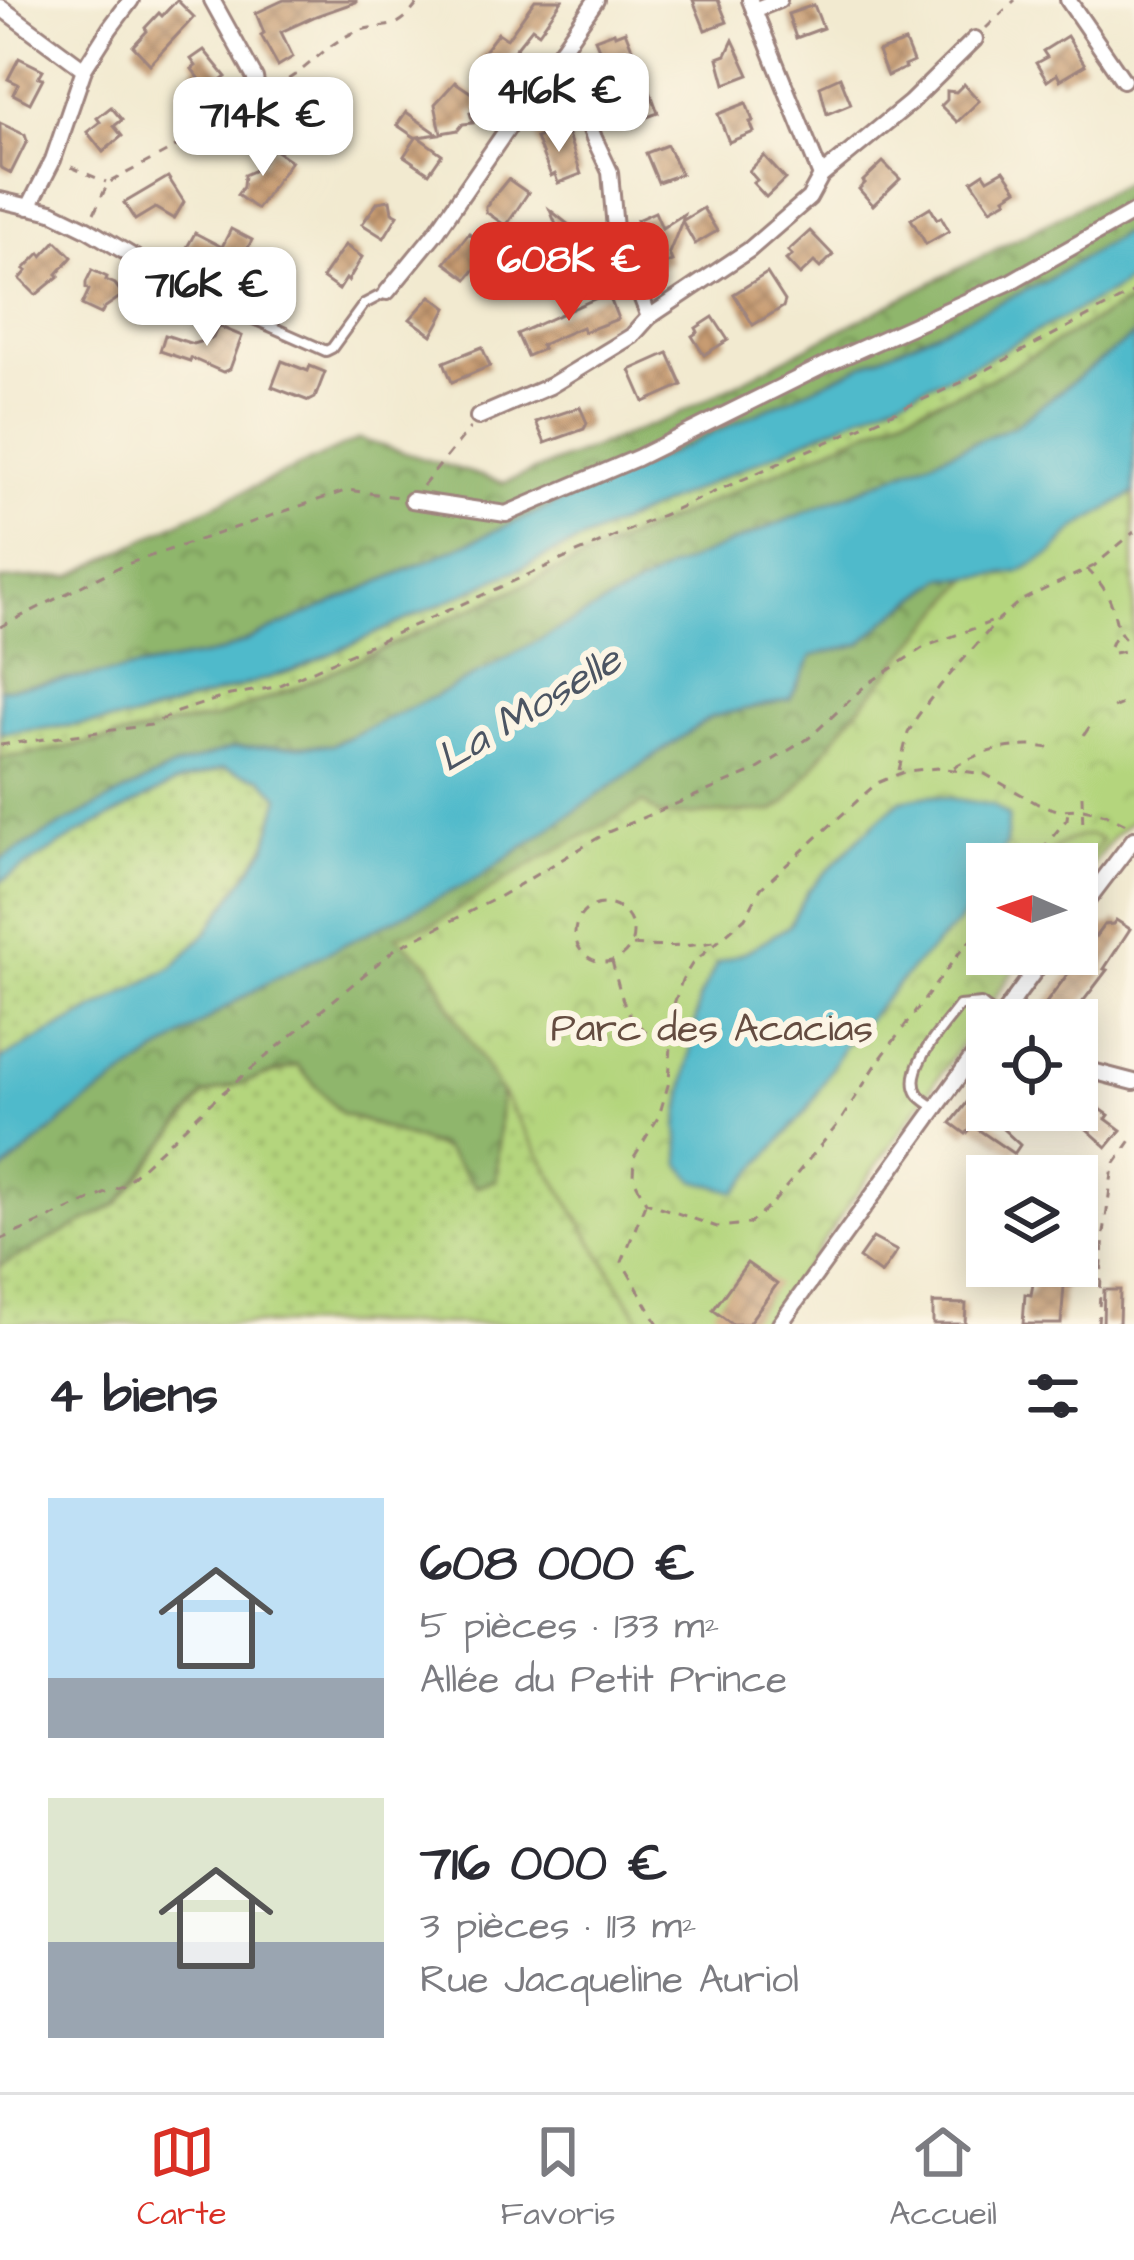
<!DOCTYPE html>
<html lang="fr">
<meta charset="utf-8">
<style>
body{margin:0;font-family:"Architects Daughter",sans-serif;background:#f7f7f7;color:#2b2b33;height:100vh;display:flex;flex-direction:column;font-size:45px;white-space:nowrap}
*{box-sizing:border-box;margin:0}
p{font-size:39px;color:#7c7c81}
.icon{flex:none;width:66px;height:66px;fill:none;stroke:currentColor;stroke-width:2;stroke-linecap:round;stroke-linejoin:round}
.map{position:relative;height:1324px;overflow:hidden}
.drawer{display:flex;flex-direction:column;background:#fff;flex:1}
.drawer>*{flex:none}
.needle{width:78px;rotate:272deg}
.tools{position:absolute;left:966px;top:843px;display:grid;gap:24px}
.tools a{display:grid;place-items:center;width:132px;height:132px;border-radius:0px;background:#fff;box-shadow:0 6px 30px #0003;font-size:60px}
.price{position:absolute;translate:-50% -102px;padding:0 27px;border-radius:24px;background:#fff;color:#222;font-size:39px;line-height:78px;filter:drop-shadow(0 3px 6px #0008)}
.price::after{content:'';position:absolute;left:50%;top:72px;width:36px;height:27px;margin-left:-18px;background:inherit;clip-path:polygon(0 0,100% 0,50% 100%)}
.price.active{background:#d93025;color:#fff}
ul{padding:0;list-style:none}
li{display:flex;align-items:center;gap:36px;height:300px;padding:0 48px}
li span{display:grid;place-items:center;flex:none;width:336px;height:240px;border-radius:0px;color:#555}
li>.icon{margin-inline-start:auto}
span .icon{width:144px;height:144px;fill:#fffc;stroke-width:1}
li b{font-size:51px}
h2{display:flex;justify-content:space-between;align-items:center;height:144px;padding:0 48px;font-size:51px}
.menu{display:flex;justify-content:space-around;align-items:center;height:168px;border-top:3px solid #e1e1e2;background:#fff;font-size:33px;color:#7c7c81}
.menu a{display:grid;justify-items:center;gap:6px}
.menu .active{color:#d93025}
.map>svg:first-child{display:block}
.grass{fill:url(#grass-dots);stroke:#7f7a54;stroke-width:3}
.forest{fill:url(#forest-crowns);stroke:#6c6a4c;stroke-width:3}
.park{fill:url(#park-crowns);stroke:#7f7a54;stroke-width:3}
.pitch{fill:#b4d57d;stroke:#7f7a54;stroke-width:3}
.water{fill:#4fbacb;stroke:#4c6c7b;stroke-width:3}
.building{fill:url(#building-cross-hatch)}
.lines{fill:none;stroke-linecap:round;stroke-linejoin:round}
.service-casing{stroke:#9e847e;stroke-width:14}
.minor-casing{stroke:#9e847e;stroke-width:20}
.path{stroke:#9e847e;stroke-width:3;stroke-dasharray:9 9;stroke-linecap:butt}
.service{stroke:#fff;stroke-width:8}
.minor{stroke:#fff;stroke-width:14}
.labels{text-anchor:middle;stroke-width:12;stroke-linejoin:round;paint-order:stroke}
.park-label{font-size:39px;fill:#644c40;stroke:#fcf5e5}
.water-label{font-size:42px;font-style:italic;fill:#4c5563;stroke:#fcf5e5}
</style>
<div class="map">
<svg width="1134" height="1324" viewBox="0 0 1134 1324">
<defs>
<pattern id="grass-dots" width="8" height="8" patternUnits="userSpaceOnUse" patternTransform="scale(3)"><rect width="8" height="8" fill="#b4d57d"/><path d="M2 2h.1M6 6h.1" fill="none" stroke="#9cb66c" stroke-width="1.8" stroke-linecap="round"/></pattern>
<pattern id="forest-crowns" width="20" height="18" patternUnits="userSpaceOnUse" patternTransform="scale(3)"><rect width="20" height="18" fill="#8fb66c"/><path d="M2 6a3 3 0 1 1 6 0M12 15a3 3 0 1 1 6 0" fill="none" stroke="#779359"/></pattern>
<pattern id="park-crowns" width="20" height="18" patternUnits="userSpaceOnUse" patternTransform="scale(3)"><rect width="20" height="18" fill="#b4d57d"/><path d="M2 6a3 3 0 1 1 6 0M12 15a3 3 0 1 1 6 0" fill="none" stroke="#9cb66c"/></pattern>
<pattern id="building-cross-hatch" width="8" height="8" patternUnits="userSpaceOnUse" patternTransform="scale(3)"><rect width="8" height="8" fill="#c89c72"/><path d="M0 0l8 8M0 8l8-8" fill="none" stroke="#a47f5e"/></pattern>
</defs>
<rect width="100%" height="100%" fill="#fcf5e5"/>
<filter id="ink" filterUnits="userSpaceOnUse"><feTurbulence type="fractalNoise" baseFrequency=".00833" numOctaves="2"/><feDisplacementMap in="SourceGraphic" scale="24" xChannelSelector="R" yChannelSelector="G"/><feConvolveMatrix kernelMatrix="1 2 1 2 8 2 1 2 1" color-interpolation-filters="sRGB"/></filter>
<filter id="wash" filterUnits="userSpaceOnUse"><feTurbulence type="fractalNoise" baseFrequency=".004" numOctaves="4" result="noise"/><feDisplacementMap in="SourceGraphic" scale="48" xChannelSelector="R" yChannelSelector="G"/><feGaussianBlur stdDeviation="2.7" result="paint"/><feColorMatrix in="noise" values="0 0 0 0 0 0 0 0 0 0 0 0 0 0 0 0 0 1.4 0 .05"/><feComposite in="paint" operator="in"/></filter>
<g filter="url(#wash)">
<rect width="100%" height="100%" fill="#f2ead0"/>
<!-- grass -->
<g class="grass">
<polygon points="1134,277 1134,298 989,380 912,411 295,688 214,719 173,724 143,733 25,755 0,758 0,733 134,719 294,670 987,358"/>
<polygon points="224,768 261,778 280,797 266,846 207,932 173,967 0,1060 0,882 78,834 173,784"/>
<polygon points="298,1065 341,1113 444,1149 496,1180 501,1091 643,1324 0,1324 0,1266 118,1204 204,1095"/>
</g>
<!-- forest -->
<g class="forest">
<polygon points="1134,178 1134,226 1046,281 644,465 219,653 93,676 0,689 0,580 72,576 197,513 359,439 504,483 672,417"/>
<polygon points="1134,298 1134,335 1014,426 671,568 446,691 332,745 233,748 172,768 67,822 0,860 0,758 25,755 143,733 173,724 214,719 295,688 912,411 989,380"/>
<polygon points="945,578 970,578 847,722 787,802 773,811 660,816 542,858 438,922 397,936 430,965 459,1023 501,1091 496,1180 476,1187 444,1149 341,1113 297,1065 204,1095 118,1204 0,1266 0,1174 78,1108 221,1010 276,978 478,878 711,717 790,699 812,656 861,644 887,620"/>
</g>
<!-- park -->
<polygon class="park" points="1134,493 1134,819 1114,836 1077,885 1077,864 987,864 987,954 1025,954 765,1324 643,1324 459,1023 430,965 396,936 438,922 542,858 644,803 660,816 774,811 787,802 847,722 970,578 1019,572 1052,554 1075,529"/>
<!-- pitch -->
<path class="pitch" d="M 1091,835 L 1102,840 L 1077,874 L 1077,864 L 1041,864 C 1056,844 1067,838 1091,835 Z"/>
<!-- water -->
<g class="water">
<polygon points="1134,226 1134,277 1111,292 987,358 294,670 134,719 0,733 0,689 93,676 219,653 644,465 1046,281"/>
<polygon points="1134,335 1134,493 1075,529 1052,554 1019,572 970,578 944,578 887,620 861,644 812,656 790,699 711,717 478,878 276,978 221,1010 78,1108 0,1174 0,1060 173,967 207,932 266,847 280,797 261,778 223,768 173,784 78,834 0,882 0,860 67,822 172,768 233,748 332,745 446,691 671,568 1014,426"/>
<polygon points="930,795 993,805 1009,816 1006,844 996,864 987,864 987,881 957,924 914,966 845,1045 807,1110 736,1192 694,1180 681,1165 678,1126 699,999 717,963 747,951 789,926 808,891 862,835 901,800"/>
</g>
<g id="blocks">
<!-- building -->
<g class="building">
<polygon points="177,0 194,17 150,64 133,46 147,31 145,28 159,13 162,16"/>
<polygon points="284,0 356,0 356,2 316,16 281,32 293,57 278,66 261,35 264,33 256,13"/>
<polygon points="535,0 562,0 539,33 532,28 494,76 478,65 478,59 498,33 507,39"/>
<polygon points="693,0 718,0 727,22 705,30"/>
<polygon points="814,5 823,28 796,38 788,14"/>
<polygon points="625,31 633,51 605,63 595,39 614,32 615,35"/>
<polygon points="1067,36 1085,65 1060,80 1057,74 1047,81 1036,63 1047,57 1043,51"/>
<polygon points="733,40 749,75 725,84 718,58 726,55"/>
<polygon points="905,42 913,62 904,66 905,68 887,76 878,52"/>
<polygon points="204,50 226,77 208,90 192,69 196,66 191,59"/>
<polygon points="19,58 43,70 39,77 43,78 30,103 13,94 18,84 8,79"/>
<polygon points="840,77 851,104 827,114 820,86"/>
<polygon points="646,80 658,113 636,121 624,88"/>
<polygon points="455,82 480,99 482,109 470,113 473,123 463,124 458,130 441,133 435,104"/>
<polygon points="964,84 979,101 957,122 941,106 947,100 947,91 956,92"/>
<polygon points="746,103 753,121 750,122 754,132 729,142 718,114"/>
<polygon points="111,107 122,120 114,126 122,136 103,152 87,132 100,122 97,118"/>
<polygon points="406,112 438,134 418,137 442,154 429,173 404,156 416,138 397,125"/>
<polygon points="0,123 25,135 27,141 11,173 0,167"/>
<polygon points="565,126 581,174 558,183 555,174 551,176 536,138"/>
<polygon points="667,145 681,174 658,182 646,153"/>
<polygon points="272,148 291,161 257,209 237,195 243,187 244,175 255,170 260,162 262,164"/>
<polygon points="764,156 785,179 766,197 753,183 757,180 749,171"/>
<polygon points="883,162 900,179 873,205 859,189 865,183 863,181"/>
<polygon points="1004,170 1017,189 1005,197 1007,200 991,209 972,181 984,173 988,179"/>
<polygon points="168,177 184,202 174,219 155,208 135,220 124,203"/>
<polygon points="508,179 528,193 506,226 486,212 486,206"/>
<polygon points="390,200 392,212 398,215 384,238 362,224 378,202"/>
<polygon points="930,207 937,219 941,217 949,231 926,244 911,219"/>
<polygon points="703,208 717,231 695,244 682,221 669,253 672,261 648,271 635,241 645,237 637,220 655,212 662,228 684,214 682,221"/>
<polygon points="550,210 589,241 594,252 560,266 555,253 566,249"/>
<polygon points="231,229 252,240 230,283 209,273 214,263 186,249 195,233 222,247"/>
<polygon points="810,231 833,255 820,268 814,262 800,275 786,260 792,255 788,251"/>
<polygon points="469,233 493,250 481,267 478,265 467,279 445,263"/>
<polygon points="56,241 72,257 57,274 59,276 36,295 20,279 27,271 24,269 40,253 42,256"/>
<polygon points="345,245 362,257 348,281 346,279 339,290 322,278"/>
<polygon points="92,270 107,277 106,280 115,284 123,295 104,308 101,314 82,305 89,290 86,288 86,282"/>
<polygon points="767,273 785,301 783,307 753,325 734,294"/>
<polygon points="608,293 618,319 584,332 582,327 541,345 543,349 527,356 517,334"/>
<polygon points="431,296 447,308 432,335 410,319"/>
<polygon points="713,317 728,340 704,355 692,336 698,332 696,328"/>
<polygon points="218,326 242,336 230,369 223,372 191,358 190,361 160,351 165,335 193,344 213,338"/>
<polygon points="482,347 490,366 452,382 444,362"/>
<polygon points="668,353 682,385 644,402 630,370"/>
<polygon points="282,361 308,371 310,366 325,372 315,398 309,401 272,387"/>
<polygon points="580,407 587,423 584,429 545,443 536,422"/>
<polygon points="1116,920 1130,929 1104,969 1107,970 1069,1020 1046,1003 1104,925 1113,924"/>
<polygon points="987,1077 987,1114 1020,1145 1014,1154 973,1126 966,1134 951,1123"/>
<polygon points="1093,1104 1109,1115 1106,1119 1121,1130 1107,1147 1079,1122"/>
<polygon points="873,1238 897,1251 881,1274 859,1258"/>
<polygon points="747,1263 777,1284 748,1324 732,1324 713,1310"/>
<polygon points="1036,1268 1072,1271 1071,1286 1064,1286 1061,1324 1023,1324 1025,1294 1031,1295"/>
<polygon points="1104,1290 1120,1290 1119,1324 1103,1324"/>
<polygon points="933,1303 966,1304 965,1324 933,1324"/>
</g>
</g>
</g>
<g filter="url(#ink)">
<use href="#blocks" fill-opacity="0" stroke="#9e847e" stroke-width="3"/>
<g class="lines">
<defs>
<g id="service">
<polyline points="184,302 206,298 326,351 332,348 364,304 387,292"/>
<path d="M 934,1107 C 929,1103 922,1100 918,1094 C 902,1069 945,1026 959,1006 L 981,1004 L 1000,1019"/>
</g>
<g id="minor">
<path d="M 212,0 L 255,78 C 263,108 233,123 213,141"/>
<polyline points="750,0 821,176"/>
<polyline points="1068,0 1123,80"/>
<polyline points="0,7 84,69"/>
<polyline points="754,10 779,0"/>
<polyline points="562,49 594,138 610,172 615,229 649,317"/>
<polyline points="0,200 52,212 87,229 144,263 182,302"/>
<polyline points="29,207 53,160 84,69 110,28 131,0"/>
<polyline points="387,292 437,231 596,0"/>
<polyline points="478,417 550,386 632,336 649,317 749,250 809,198 821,176 910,103 975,39"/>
<polyline points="412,500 506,514 637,458 829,363 1010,282 1134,212"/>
<polyline points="1077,914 1134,839"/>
<polyline points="999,1020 1047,954"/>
<polyline points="1077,1060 1092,1071 1134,1082"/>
<polyline points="780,1324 987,1037"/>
</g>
</defs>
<!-- service casing -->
<use href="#service" class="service-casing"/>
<!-- minor casing -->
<use href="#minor" class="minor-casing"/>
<!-- path -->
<g class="path">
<polyline points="986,28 1015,0"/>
<path d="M 272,87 C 305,75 322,46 353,33 C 387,19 394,38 420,0"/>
<polyline points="71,167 106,182"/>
<polyline points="94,213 108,183 185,142 199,142"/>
<polyline points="423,486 470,428"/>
<path d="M 1087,569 C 1097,579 1106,589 1111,603 C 1118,623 1114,632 1134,646"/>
<polyline points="0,627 121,566 348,490 397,497"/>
<polyline points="1110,646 1117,631"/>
<polyline points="1114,653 1134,649"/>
<polyline points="1113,708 1124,703"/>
<polyline points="1084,735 1090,726"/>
<polyline points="0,745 151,725 177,712 230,695 275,687 969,379 1134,292"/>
<path d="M 954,767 C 981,750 1025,740 1056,750"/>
<polyline points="899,770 908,733 917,717 940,686 999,619 1020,601 1094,566 1134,532"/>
<polyline points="1082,795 1083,831"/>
<polyline points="1030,864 1067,819 1068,811"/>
<circle cx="604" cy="933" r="29"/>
<polyline points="987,924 962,949 878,1062 839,1123 772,1204 749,1224 717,1227 646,1202 633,1177 634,1157 659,1116 669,1082 673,1007 682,980 692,964 745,918 761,888 877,783 906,771 938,768 985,774 1038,804 1057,810 1083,809 1106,814 1128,825"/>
<path d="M 633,945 C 663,948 689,947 718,941"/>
<path d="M 612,961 C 625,1010 624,1020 669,1047"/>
<polyline points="645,1204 622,1262 658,1324"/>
<polyline points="0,1240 122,1186 213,1101 395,949 497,898 608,832 753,772 809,738 866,685 924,647 999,619"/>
<polyline points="1098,1324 1104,1233 1113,1166 1134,1136"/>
</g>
<!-- service -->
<use href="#service" class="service"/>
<!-- minor -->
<use href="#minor" class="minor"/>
</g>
</g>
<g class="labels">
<!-- park labels -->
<g class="park-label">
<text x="712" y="1041">Parc des Acacias</text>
</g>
<!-- water labels -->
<g class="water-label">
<text transform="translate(528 707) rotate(-31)" y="15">La Moselle</text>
</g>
</g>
</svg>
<div class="tools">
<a><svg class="needle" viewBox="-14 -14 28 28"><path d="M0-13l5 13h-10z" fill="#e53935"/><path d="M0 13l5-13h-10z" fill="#7c7c81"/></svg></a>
<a><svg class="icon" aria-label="locate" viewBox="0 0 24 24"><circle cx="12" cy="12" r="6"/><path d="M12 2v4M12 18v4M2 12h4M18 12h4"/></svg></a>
<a><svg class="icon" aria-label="layers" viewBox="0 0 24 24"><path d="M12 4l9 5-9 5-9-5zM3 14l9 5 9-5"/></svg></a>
</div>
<b class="price" style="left:559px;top:155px">416K €</b>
<b class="price" style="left:263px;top:179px">714K €</b>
<b class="price active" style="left:569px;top:324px">608K €</b>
<b class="price" style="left:207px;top:349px">716K €</b>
</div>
<section class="drawer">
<h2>4 biens<svg class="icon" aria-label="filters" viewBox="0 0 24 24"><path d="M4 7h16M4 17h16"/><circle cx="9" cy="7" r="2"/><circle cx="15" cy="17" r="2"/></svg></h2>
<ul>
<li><span style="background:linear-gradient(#bfe0f5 75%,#9aa5b1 0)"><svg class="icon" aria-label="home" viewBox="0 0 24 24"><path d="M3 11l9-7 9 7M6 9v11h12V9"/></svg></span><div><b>608 000 €</b><p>5 pièces · 133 m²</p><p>Allée du Petit Prince</p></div></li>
<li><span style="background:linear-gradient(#dfe7d0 60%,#9aa5b1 0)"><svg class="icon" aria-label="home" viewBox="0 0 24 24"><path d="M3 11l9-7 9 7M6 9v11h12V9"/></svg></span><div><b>716 000 €</b><p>3 pièces · 113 m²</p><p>Rue Jacqueline Auriol</p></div></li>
</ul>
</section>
<nav class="menu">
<a class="active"><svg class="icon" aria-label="map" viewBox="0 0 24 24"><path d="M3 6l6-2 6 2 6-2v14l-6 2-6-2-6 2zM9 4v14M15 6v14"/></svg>Carte</a>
<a><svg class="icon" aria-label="saved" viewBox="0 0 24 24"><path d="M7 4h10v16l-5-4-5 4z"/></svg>Favoris</a>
<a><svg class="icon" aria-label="home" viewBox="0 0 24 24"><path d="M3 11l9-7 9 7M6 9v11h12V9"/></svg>Accueil</a>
</nav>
